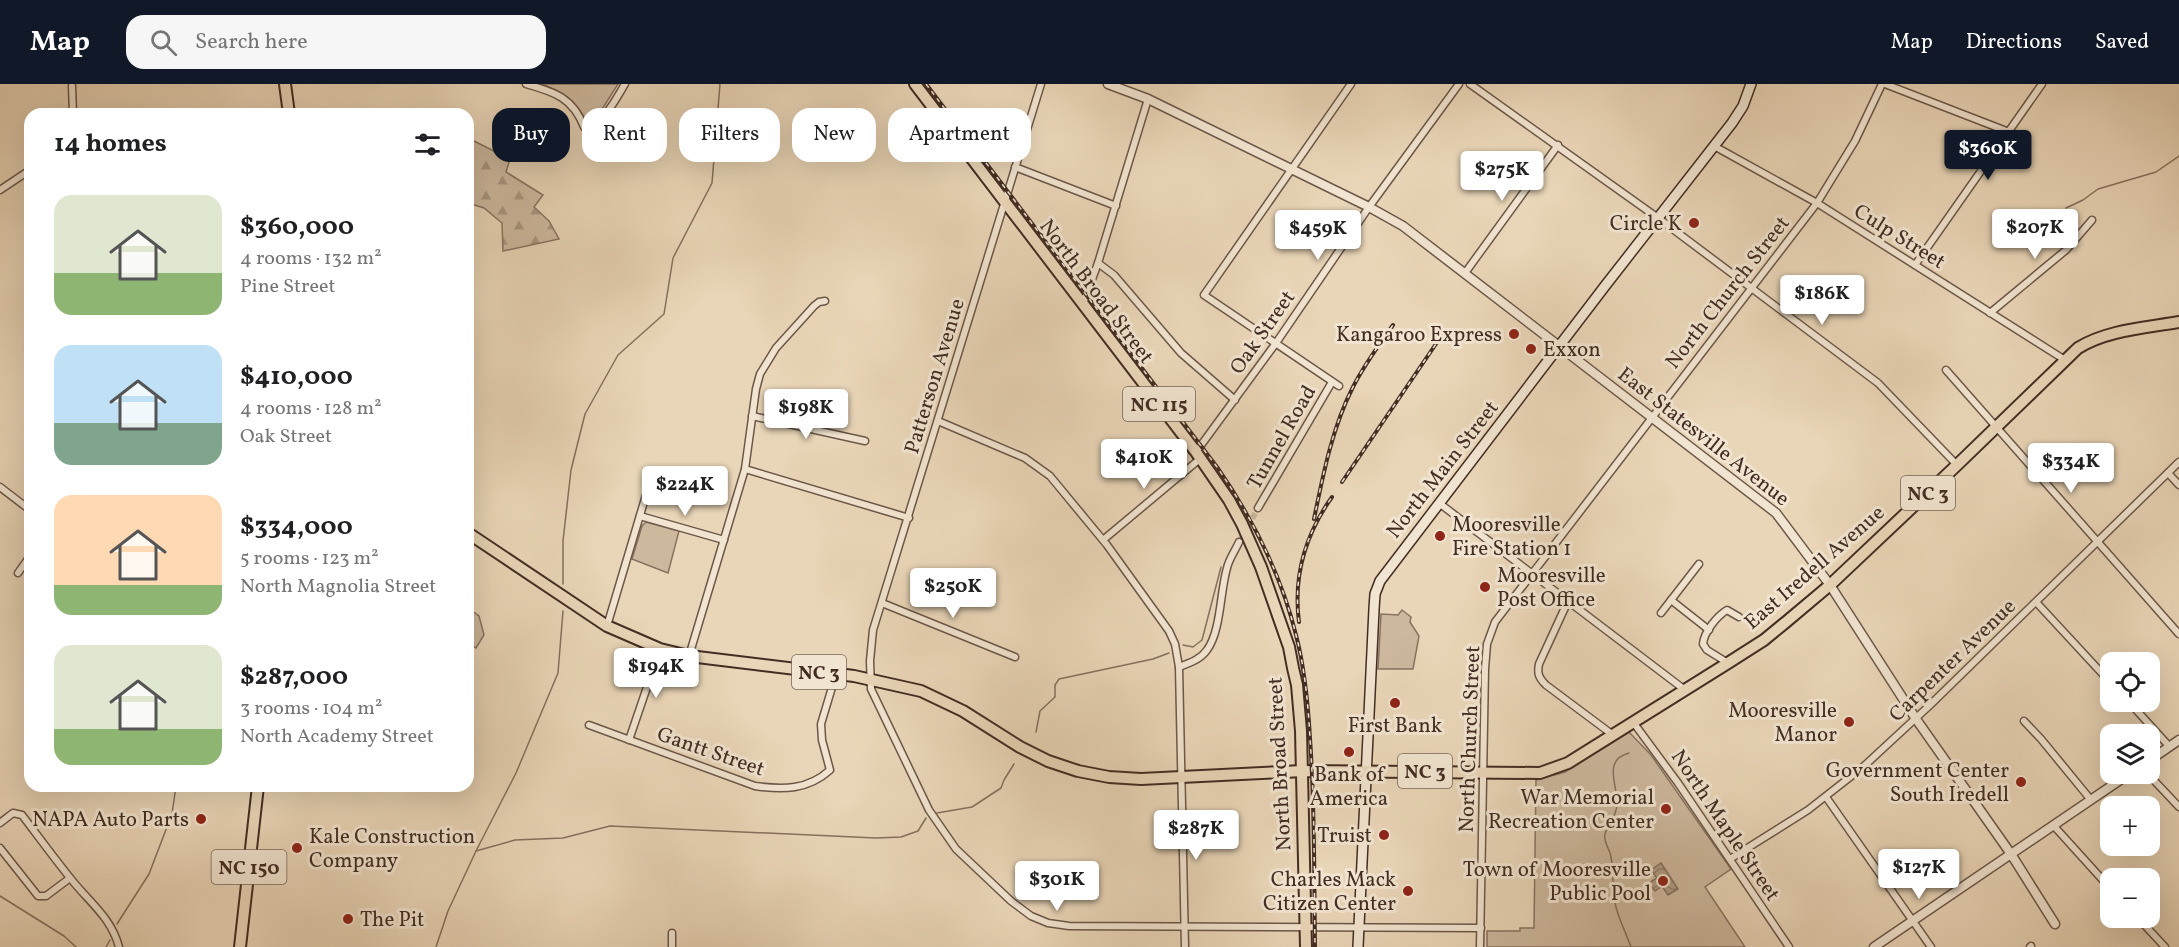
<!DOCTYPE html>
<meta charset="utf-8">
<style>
body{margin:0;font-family:Vollkorn,serif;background:#f6f6f6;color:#202124;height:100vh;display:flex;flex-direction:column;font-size:22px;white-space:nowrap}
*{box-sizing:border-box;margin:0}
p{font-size:20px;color:#757577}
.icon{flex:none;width:33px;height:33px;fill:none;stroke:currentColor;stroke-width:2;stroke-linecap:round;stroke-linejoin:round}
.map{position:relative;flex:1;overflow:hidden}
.side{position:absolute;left:24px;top:24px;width:450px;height:684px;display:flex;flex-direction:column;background:#fff;border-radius:18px;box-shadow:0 6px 24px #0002}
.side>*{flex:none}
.banner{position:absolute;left:492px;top:24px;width:570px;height:54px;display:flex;gap:12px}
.buttons{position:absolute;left:2100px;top:568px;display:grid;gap:12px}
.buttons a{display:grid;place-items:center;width:60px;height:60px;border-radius:12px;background:#fff;box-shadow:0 6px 24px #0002;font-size:30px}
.price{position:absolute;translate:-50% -51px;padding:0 14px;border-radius:6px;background:#fff;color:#222;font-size:20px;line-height:39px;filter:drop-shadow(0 2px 3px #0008)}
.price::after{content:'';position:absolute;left:50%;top:36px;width:18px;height:14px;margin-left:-9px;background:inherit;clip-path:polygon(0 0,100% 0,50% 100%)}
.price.selected{background:#111827;color:#fff}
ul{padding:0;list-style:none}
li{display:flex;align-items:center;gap:18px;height:150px;padding:0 30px}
li span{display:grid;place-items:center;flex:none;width:168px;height:120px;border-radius:18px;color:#555}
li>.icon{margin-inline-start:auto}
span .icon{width:72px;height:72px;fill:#fffc;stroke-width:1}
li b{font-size:26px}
h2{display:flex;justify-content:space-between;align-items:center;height:72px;padding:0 30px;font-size:26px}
.pill{padding:0 21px;border-radius:18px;background:#fff;box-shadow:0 6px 24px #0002;font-size:21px;line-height:54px}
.pill.selected{background:#111827;color:#fff}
header{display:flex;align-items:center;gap:36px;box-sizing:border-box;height:84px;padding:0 30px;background:#111827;color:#fff}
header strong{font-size:28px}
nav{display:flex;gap:33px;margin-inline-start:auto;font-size:21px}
.search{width:420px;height:54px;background:#f6f6f6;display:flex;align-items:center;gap:15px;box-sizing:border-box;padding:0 21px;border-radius:18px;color:#757577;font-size:22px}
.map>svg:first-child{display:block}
.forest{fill:url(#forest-firs);stroke:#887260;stroke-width:1.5}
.green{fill:#cdb89e;stroke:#887260;stroke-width:1.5}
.water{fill:url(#water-waves);stroke:#85705e;stroke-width:1.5}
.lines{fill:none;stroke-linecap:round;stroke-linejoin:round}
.stream{stroke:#85705e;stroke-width:1.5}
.minor-tunnel{stroke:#c8b399;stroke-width:6;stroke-dasharray:6 3;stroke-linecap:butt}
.minor-casing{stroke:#6c5748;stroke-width:9}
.tertiary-casing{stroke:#6c5748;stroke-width:11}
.secondary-casing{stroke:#432d23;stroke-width:12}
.primary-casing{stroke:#432d23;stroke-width:14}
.minor{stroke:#f1e4d0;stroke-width:6}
.tertiary{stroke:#f1e4d0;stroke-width:8}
.secondary{stroke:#f1e4d0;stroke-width:9}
.primary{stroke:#e9d5b7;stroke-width:10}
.rail-casing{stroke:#432d23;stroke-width:4}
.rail{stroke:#f1e4d0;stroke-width:1.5;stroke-dasharray:4.5;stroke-linecap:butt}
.poi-dot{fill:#8f2418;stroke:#f1e4d0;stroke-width:2}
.labels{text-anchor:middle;stroke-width:6;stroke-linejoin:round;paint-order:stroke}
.shield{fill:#f1e4d0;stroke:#776457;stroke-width:1.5}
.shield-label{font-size:20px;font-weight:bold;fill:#432d23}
.poi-label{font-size:21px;fill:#432d23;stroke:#f1e4d0;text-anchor:end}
.street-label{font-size:21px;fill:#432d23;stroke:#f1e4d0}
</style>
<header>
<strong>Map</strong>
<div class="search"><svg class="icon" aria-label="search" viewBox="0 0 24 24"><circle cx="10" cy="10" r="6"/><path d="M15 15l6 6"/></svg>Search here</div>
<nav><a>Map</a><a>Directions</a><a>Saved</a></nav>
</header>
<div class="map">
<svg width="2179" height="863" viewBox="0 0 2179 863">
<defs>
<pattern id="forest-firs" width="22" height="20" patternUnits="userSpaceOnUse" patternTransform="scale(1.5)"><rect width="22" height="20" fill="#cdb89e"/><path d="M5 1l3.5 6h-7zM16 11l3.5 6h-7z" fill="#a89680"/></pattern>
<pattern id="water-waves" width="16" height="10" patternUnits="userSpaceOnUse" patternTransform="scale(1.5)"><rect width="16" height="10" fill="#b19c85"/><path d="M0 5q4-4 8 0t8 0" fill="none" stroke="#92806c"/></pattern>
</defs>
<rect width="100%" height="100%" fill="#e9d5b7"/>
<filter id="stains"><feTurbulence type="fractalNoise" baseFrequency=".00333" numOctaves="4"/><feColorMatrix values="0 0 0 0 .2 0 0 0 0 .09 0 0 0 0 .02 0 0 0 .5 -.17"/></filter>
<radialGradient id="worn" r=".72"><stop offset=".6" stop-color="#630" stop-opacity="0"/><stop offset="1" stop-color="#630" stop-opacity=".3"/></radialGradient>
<!-- forest -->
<polygon class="forest" points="468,54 510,75 506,88 543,111 534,123 549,137 559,155 503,167 502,139 484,124 468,119"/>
<!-- green -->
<g class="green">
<path d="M 541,0 L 618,0 L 599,30 L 586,37 C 576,16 562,7 541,0 Z"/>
<polygon points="646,438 679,447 668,489 632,475 642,442"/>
<polygon points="468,524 479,532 484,551 476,564 468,559"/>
<polygon points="1402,526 1411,533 1410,538 1419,552 1413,585 1378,585 1381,530 1398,531"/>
<polygon points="1629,648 1651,671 1731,785 1705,803 1745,863 1487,863 1487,847 1520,847 1520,844 1534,844 1536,696 1565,688"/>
</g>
<!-- water -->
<polygon class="water" points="1661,779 1678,805 1668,811 1662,802 1655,807 1649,799 1657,794 1651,786"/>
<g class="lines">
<!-- stream -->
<g class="stream">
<polyline points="2066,124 2083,116 2098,105 2156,88 2179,72"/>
<polyline points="563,500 563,457 571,386 585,330 618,271 664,230 673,174 712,99 720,0"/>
<polyline points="1183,561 1193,563 1202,556 1221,483"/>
<polyline points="1036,648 1040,627 1055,613 1055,601 1059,595 1153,575 1169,569"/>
<path d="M 1629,669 C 1602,676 1618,702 1617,720 C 1617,732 1608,740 1605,750 C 1603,758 1610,765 1611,773 C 1614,788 1612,804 1615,819 C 1618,834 1626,849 1631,863"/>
<polyline points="937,729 972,723 1001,704 1004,696 1014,680"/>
<polyline points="476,767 515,756 563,754 610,742 876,754 901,753 918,747 926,734"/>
<polyline points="0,812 64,852 76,863"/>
<polyline points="117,840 149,790 172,730 176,702"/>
<polyline points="106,863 110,856"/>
<polyline points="436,863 448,827 476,767 516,689 558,589 563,527"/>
</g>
<!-- minor-tunnel -->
<polyline class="minor-tunnel" points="1239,458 1258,424"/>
<defs>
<g id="minor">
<path d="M 526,0 C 555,8 573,14 584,43 C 606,37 614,18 625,0"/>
<polyline points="1041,0 873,546 870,577 871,605 929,726 956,765 1011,817 1031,832 1048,839 1069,842 1481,844"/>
<polyline points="1470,0 1658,134 1878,299 1957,381"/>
<polyline points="1885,0 2009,48"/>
<polyline points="72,2 73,30"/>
<polyline points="1714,62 1817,119 2065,276"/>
<polyline points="1015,83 1116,122"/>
<polyline points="0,106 30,86"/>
<polyline points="1098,179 1114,191 1181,269 1235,316"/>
<polyline points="1915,181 2042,0"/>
<polyline points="1465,189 1558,61"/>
<polyline points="1083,220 1098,179 1148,15"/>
<polyline points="1990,229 2066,166 2092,136"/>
<polyline points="1946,286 2179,550"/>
<polyline points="1339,302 1204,211 1351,0"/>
<polyline points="752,332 865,357"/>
<polyline points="938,337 1025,374 1050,392 1107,461 1169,547 1175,560 1179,583 1185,863"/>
<polyline points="1196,368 1276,259 1369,123 1459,0"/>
<polyline points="745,385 909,434"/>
<polyline points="2168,389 2179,401"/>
<polyline points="0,403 30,426"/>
<polyline points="1439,419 1685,606"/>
<polyline points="1258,424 1332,298"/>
<polyline points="640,432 724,456"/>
<polyline points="1103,456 1201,374"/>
<polyline points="18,489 30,472"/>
<polyline points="1671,516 1709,546"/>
<path d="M 1568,517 L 1539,580 C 1537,590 1539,594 1546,601 L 1613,651"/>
<polyline points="2036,518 2110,598"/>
<polyline points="882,519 1015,573"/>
<polyline points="1661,529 1699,480"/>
<polyline points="607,542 652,391"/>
<polyline points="689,572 745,385 756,305 760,290 776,264 814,222 819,218 825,217"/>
<path d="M 1728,579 L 1707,566 L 1703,560 C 1704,548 1717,532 1727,526 L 1739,533"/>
<path d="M 1179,583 C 1189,579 1200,576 1207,566 C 1221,547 1220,508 1227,484 C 1229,475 1235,467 1239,458"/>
<polyline points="2129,618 2169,662"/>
<polyline points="2024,637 2041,655 2091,716"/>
<polyline points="1633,638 1678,699 1789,863"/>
<path d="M 589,641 L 755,702 C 783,706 808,706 830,686 L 822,656 L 821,640 L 836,590"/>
<polyline points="629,656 660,565"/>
<polyline points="2148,690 2179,723"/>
<polyline points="1826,713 1931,863"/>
<path d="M 0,739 L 13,729 L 22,731 C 38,752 54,774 71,795 C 89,818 111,833 119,863"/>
<polyline points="2053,741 2110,804"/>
<polyline points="0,764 38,812 46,812 70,794"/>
<polyline points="1730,775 1808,726 1863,683 1929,622 2179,378"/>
<polyline points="2138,834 2165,863"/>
<polyline points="672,849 672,863"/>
<polyline points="1480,863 1485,585 1487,560 1495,538 1817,119 1855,57 1882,0"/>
<polyline points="2030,863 2031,862"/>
</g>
<g id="tertiary">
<polyline points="1108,0 1148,15 1369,123 1403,142 1776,429 1830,501 1916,635 2011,770 2055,840"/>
<polyline points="2150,676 2179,656"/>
<polyline points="1874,863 2129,690"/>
</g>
<polyline id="secondary" points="1358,863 1374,525 1375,510 1380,497 1605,202 1732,39 1743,22 1751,0"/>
<g id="primary">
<polyline points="285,0 289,30"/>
<polyline points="915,0 1196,368 1229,416 1242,440 1261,483 1289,563 1293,584 1297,601 1301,647 1306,863"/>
<path d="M 468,449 L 607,542 L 660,565 L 689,572 L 854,592 L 921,607 L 963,627 L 1020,663 L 1048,677 L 1078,687 L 1109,693 L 1141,695 L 1303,687 L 1540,689 L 1568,679 L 1728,579 L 1764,556 L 1786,538 L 1830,501 L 1957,381 L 2078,264 C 2107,246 2145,244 2179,238"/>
<polyline points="240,863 258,702"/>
</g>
</defs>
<!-- minor casing -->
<use href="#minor" class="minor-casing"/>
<!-- tertiary casing -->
<use href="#tertiary" class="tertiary-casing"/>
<!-- secondary casing -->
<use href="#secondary" class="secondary-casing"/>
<!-- primary casing -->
<use href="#primary" class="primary-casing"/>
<!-- minor -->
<use href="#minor" class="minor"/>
<!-- tertiary -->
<use href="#tertiary" class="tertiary"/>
<!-- secondary -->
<use href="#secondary" class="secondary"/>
<!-- primary -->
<use href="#primary" class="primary"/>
<defs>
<g id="rail">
<path d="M 926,0 L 1217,383 C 1253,435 1281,490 1296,551 C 1305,585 1308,619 1310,654 C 1315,724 1314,793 1315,863"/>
<polyline points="1342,398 1442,251"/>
<path d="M 1314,435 C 1323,391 1332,344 1353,303 C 1364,281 1379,261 1393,241"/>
<path d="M 1299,538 C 1293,492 1305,451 1332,413"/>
</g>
</defs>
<!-- rail casing -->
<use href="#rail" class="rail-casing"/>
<!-- rail -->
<use href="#rail" class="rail"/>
</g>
<!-- markers -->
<g class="poi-dot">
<circle cx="1694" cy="139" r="6"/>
<circle cx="1514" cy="250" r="6"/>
<circle cx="1531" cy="265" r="6"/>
<circle cx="1440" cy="452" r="6"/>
<circle cx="1485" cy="503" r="6"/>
<circle cx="1395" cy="619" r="6"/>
<circle cx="1849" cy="638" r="6"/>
<circle cx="1349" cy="668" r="6"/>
<circle cx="2021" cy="698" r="6"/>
<circle cx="1666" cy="725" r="6"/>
<circle cx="201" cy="735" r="6"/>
<circle cx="1384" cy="751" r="6"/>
<circle cx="297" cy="764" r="6"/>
<circle cx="1663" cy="797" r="6"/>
<circle cx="1408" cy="807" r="6"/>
<circle cx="348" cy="835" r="6"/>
</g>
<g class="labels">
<!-- shield labels -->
<g class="shield">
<rect x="1123" y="303" width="72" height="34" rx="4.5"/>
<rect x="1901" y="392" width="54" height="34" rx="4.5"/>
<rect x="792" y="571" width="54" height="34" rx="4.5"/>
<rect x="1398" y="670" width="54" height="34" rx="4.5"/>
<rect x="211.5" y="766" width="75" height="34" rx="4.5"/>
</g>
<g class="shield-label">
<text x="1159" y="327">NC 115</text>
<text x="1928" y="416">NC 3</text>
<text x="819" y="595">NC 3</text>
<text x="1425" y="694">NC 3</text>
<text x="249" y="790">NC 150</text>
</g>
<!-- poi labels -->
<g class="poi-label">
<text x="1682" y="146">Circle K</text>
<text x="1502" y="257">Kangaroo Express</text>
<text x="1543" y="272" text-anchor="start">Exxon</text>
<text x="1452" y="447" text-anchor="start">Mooresville<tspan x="1452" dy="24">Fire Station 1</tspan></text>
<text x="1497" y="498" text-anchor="start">Mooresville<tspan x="1497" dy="24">Post Office</tspan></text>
<text x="1837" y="633">Mooresville<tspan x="1837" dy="24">Manor</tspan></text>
<text x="1395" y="648" text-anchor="middle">First Bank</text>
<text x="2009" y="693">Government Center<tspan x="2009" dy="24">South Iredell</tspan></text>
<text x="1349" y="697" text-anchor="middle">Bank of<tspan x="1349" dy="24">America</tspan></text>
<text x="1654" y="720">War Memorial<tspan x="1654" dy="24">Recreation Center</tspan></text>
<text x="189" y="742">NAPA Auto Parts</text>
<text x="1372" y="758">Truist</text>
<text x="309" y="759" text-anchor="start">Kale Construction<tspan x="309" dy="24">Company</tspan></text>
<text x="1651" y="792">Town of Mooresville<tspan x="1651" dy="24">Public Pool</tspan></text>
<text x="1396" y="802">Charles Mack<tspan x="1396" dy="24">Citizen Center</tspan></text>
<text x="360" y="842" text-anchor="start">The Pit</text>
</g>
<!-- street labels -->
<g class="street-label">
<text transform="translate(1900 152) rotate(32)" y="7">Culp Street</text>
<text transform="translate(1097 207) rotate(53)" y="7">North Broad Street</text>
<text transform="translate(1727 208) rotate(-52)" y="7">North Church Street</text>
<text transform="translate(1262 248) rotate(-55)" y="7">Oak Street</text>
<text transform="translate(934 292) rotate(-73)" y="7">Patterson Avenue</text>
<text transform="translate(1704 352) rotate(38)" y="7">East Statesville Avenue</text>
<text transform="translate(1281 353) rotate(-60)" y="7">Tunnel Road</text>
<text transform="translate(1442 385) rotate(-52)" y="7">North Main Street</text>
<text transform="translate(1814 483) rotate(-41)" y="7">East Iredell Avenue</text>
<text transform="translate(1952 576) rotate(-44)" y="7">Carpenter Avenue</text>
<text transform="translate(1469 655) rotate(-88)" y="7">North Church Street</text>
<text transform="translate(711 667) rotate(19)" y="7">Gantt Street</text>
<text transform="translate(1279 680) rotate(-93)" y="7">North Broad Street</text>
<text transform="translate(1726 741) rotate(56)" y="7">North Maple Street</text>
</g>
</g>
<rect width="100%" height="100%" filter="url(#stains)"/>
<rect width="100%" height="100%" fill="url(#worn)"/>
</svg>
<div class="buttons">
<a><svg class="icon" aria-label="locate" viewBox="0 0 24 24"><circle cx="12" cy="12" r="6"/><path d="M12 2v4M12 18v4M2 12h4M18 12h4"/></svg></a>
<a><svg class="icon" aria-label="layers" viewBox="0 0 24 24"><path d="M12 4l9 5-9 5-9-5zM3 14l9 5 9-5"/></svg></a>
<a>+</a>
<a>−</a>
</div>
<b class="price selected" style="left:1988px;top:97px">$360K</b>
<b class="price" style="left:1502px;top:118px">$275K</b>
<b class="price" style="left:2035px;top:176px">$207K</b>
<b class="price" style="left:1318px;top:177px">$459K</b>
<b class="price" style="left:1822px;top:242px">$186K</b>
<b class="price" style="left:806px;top:356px">$198K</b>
<b class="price" style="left:1144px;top:406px">$410K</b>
<b class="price" style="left:2071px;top:410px">$334K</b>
<b class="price" style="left:685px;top:433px">$224K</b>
<b class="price" style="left:953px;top:535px">$250K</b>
<b class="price" style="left:656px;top:615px">$194K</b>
<b class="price" style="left:1196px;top:777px">$287K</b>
<b class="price" style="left:1919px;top:816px">$127K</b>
<b class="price" style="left:1057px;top:828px">$301K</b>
<div class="banner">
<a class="pill selected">Buy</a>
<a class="pill">Rent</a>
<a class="pill">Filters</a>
<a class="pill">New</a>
<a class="pill">Apartment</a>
</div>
<section class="side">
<h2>14 homes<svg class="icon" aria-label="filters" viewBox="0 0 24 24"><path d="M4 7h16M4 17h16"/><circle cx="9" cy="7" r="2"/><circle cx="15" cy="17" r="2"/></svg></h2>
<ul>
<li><span style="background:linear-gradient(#dfe7d0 65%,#8fb573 0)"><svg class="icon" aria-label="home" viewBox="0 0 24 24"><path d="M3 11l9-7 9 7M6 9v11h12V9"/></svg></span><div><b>$360,000</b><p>4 rooms · 132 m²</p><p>Pine Street</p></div></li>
<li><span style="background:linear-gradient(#bfe0f5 65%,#7fa58c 0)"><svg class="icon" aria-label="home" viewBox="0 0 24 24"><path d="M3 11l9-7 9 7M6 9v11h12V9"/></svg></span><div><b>$410,000</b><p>4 rooms · 128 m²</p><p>Oak Street</p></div></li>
<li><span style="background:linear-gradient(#ffd9b3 75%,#8fb573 0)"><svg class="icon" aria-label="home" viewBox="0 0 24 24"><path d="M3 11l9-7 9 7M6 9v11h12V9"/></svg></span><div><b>$334,000</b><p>5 rooms · 123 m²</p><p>North Magnolia Street</p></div></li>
<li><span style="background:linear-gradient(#dfe7d0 70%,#8fb573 0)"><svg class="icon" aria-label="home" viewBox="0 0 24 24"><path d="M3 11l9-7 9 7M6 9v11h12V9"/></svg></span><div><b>$287,000</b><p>3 rooms · 104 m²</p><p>North Academy Street</p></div></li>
</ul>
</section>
</div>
